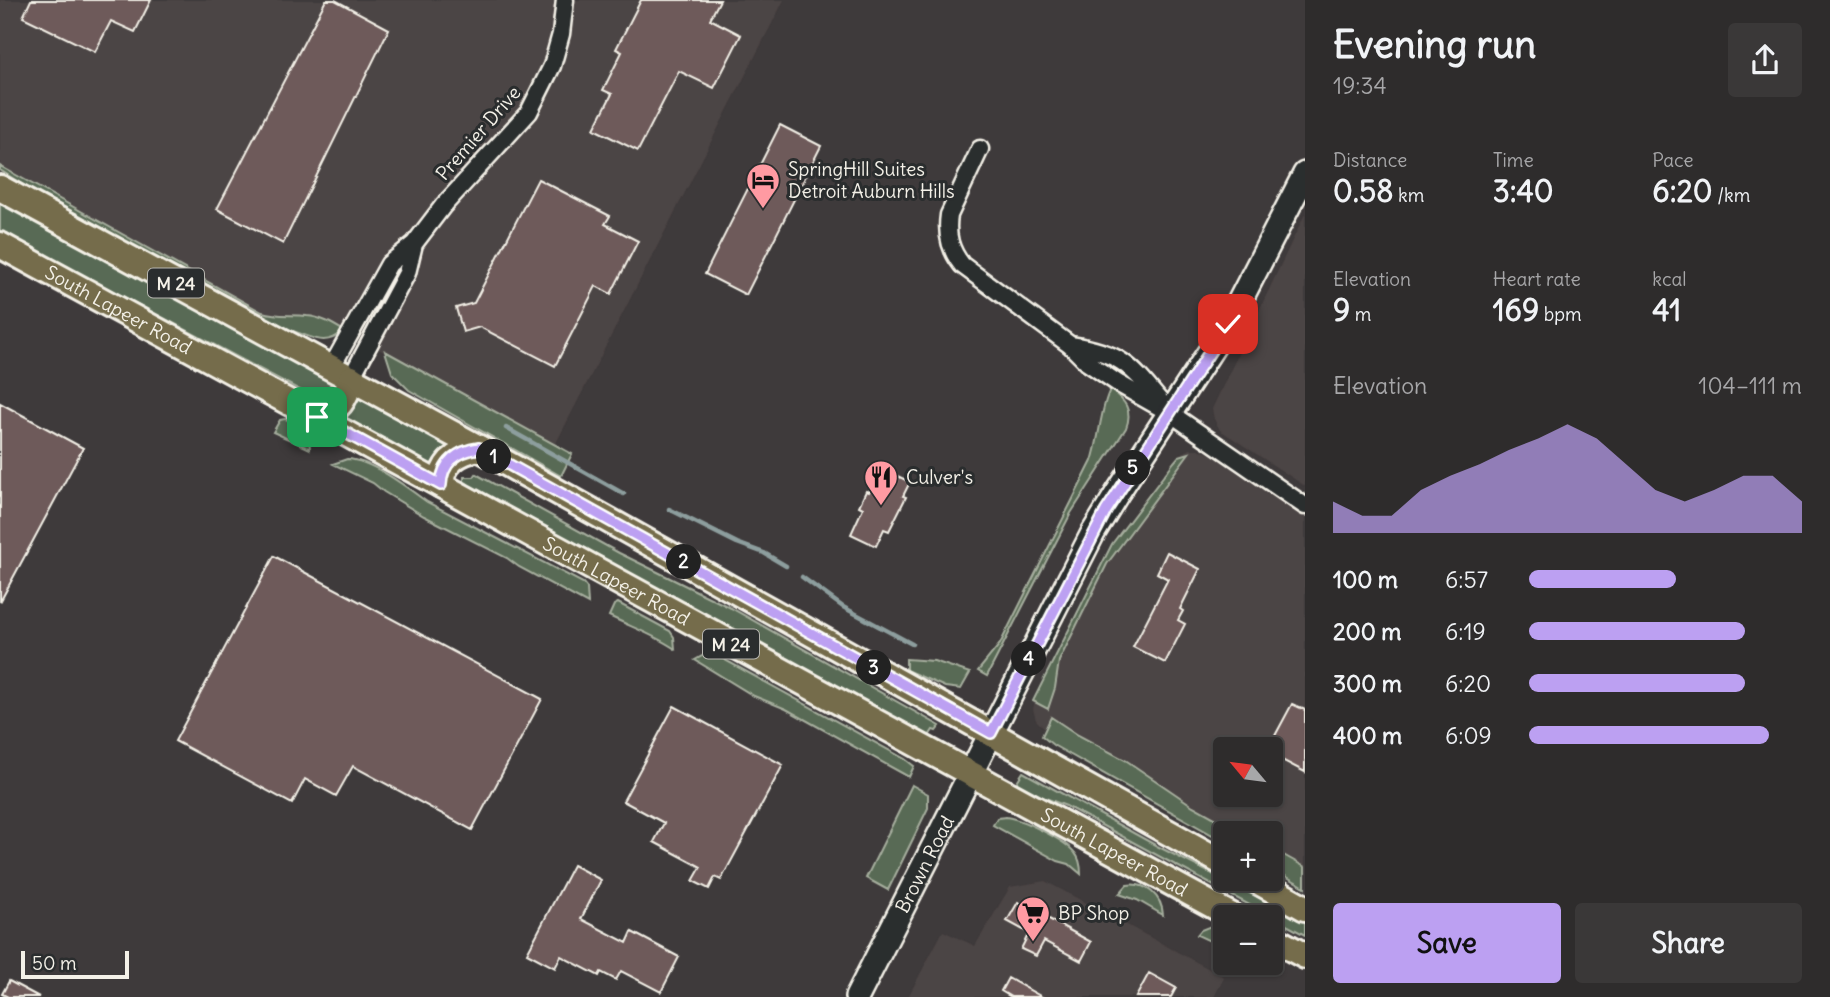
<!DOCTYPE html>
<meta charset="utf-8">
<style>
:root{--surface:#2e2c2c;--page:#3a3838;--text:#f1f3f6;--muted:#a7a7a9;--line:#494848;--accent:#bca0f2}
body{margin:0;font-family:Delius,sans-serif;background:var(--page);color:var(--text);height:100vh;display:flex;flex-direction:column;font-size:26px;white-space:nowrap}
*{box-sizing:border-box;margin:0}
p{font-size:23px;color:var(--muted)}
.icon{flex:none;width:38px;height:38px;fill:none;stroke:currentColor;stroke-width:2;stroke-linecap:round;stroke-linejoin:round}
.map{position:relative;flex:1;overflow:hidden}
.panel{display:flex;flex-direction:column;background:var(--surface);width:525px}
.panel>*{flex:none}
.needle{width:46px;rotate:299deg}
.tools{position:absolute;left:1213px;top:737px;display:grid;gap:14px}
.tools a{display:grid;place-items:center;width:70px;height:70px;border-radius:7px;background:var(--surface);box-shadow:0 2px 5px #0004,0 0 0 2px var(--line);font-size:35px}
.scale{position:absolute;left:21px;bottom:18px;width:108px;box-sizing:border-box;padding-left:7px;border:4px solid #f4f1e8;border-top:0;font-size:19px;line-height:24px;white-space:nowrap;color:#f4f1e8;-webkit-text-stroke:5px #2a2d2e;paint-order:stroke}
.pin{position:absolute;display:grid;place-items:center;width:60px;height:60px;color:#fff;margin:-30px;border-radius:14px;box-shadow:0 4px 10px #0006}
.km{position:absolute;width:35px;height:35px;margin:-18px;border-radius:50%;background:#222;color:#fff;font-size:19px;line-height:35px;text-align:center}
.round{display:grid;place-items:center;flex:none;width:74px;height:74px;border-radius:7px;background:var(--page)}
.head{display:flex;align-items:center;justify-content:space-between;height:119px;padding:0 28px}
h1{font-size:38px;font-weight:700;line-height:52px}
.metrics{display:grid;grid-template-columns:repeat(3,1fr);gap:10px;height:119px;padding:7px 28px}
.metrics div{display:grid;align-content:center}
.metrics b{font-size:30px;font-weight:700}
.metrics small{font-size:19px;font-weight:400}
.metrics p{font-size:19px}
.chart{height:196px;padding:14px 28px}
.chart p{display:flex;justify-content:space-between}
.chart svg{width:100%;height:126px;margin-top:7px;fill:var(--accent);opacity:.7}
.primary-button{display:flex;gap:14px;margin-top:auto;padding:14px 28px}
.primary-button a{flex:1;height:80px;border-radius:7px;background:var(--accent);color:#111;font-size:28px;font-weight:700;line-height:80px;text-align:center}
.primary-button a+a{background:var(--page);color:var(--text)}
ul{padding:0 28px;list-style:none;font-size:23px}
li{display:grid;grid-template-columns:112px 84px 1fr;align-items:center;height:52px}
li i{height:18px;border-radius:9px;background:var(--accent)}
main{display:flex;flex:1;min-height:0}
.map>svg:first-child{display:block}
</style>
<main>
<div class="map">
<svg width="1305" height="997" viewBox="0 0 1305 997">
<rect width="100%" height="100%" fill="#3e3a3b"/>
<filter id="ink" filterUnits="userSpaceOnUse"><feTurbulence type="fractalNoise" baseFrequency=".0143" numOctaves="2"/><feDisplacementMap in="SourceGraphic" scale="14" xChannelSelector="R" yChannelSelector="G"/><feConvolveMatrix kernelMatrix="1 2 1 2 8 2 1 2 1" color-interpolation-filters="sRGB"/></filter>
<g filter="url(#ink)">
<path fill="#4c4444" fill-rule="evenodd" d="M0,0H784L555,445L332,324L308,316L283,317L262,312L0,166Z
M1305,214V486L1220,430L1214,419L1212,409Z
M1190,449H1199L1212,455L1305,518V882L1271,862L1270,833H1225L1055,740L1036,720L1033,709L1039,687L1114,539L1177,456ZM1225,749H1270V794H1225Z
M1045,881L1224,977L1214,997H908L943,931L975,946L1010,887Z"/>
<path fill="#596b54" stroke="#a6ae9e" stroke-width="2" d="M0,166L262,312C278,317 291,314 307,316C321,317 333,324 344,331C323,349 311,335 289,330L33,191L0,170Z
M0,201L334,382L330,385V392L323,396L313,392L311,396L0,231Z
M385,351L572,454L561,476L409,390L392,373Z
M1110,390C1125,400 1133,410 1126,428L1071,513L987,676L978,671L1000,644L1092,461C1099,441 1101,405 1110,390Z
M360,396L449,446L448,448L429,467L345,420Z
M285,419C301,423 310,433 310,449L273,432L280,420Z
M1189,453L1107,564L1059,661L1055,688L1048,709L1033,701L1112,544L1174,462L1179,456Z
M347,459C372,460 408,488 427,502L583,583L587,588L588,604L519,567L507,558L424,516L384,492L373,483L333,464Z
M476,474L619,553L731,608L940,726L936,731L933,730L927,739L467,488L468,484L464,481V477H474Z
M618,603L670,631L674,637L675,649C655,635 631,627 609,616L614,605Z
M704,655L718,656L905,759L914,766L909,777L786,709L754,696L695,660Z
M906,659L934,661L970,673L961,689L945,687L906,670Z
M1051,717L1078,735L1127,761L1193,806L1242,833H1225V842L1053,745L1042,736Z
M1023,772L1157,846L1305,921V935L1066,806L1014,786Z
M912,785L928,794V808L888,890L866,878Z
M1006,817C1022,819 1065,840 1075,853C1080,859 1081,865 1081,874L1069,864L1058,861L993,825L997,818Z
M1271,848L1305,867V887L1271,868Z
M1127,885C1146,882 1162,896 1163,915L1137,900L1119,894Z
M1211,926L1225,932V948L1197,935L1201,930Z"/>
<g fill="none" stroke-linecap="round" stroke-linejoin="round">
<path stroke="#8d9e9e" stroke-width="4.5" d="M506,428L624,494
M669,509L737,543L764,553L786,566
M802,577L843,607L912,644"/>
</g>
<path fill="#6e5a5a" stroke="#f4f1e8" stroke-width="2" d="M31,0H151L135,32L111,21L95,52L23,17Z
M326,0H335L389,29L283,244L217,209Z
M641,0H720L710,19L741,35L714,88L679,71L638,151L594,129L612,94L603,90L622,52L616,49Z
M780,125L821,146L746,295L705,274Z
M538,179L610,216L605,224L638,241L611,294L596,286L555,366L480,327L463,332L456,308L474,303Z
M0,403L83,448L0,602Z
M883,469L910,482L903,496L906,497L889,531L884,529L876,546L851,534L863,508L859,506L866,491L869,492L874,482L876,483Z
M1167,552L1200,569L1180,609L1183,611L1178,620L1185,624L1165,663L1133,647L1168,579L1157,573Z
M274,556L542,699L472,830L353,766L336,796L305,779L292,804L175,741Z
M1292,704L1305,710V772L1270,754V745Z
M674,706L783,765L721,880L715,877L709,889L693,881L701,867L654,842L664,823L623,801Z
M573,865L601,880L581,919L627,943L632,932L679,957L661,992L621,971L616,980L601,972L599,976L561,956L555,968L527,953Z
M1018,902L1091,942L1081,961L1044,941L1036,956L1021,949L1029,933L1007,921Z
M1149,973L1176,988L1171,997H1136Z
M1008,978L1042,997H1011L1001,991Z
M9,981L39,997H8L2,994Z"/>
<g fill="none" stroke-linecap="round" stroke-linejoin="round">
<g stroke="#f4f1e8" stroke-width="21">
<path id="street" d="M980,149L949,215C946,235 950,250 962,265L1070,345L1088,363L1119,384L1170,413L1305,506
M1070,345C1123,353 1131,366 1164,406
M331,368L389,264L414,244L443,206L529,112L552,66L561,34L565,0
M351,378L407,273L414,244"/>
</g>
<g stroke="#f4f1e8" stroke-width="28">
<g id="secondary">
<path id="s1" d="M857,997L1093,533L1118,492L1228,324L1305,174"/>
</g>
</g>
<g stroke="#f4f1e8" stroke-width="30">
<g id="primary">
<path d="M0,188L479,448L1225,864"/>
<path id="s2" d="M0,245L1234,917"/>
<path d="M317,417C338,412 346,399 351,378"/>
<path d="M441,485C442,462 458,452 479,448"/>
<path d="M1252,878L1305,908"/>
<path d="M1270,937L1305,956"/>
</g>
</g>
<use href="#street" stroke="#2a2d2e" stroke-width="16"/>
<use href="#secondary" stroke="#2a2d2e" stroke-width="23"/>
<use href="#primary" stroke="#746c4b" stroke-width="24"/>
</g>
</g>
<g fill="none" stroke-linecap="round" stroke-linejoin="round" filter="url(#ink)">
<g stroke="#fff" stroke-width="14">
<path id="route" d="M317,417L441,485C442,462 458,451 479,448L991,733L1106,511L1228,324"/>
</g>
<use href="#route" stroke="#bca0f2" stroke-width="9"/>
</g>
<defs>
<g id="hotel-pin" transform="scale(1.75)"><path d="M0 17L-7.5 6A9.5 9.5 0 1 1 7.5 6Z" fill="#ff9aa2" stroke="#2a2d2e"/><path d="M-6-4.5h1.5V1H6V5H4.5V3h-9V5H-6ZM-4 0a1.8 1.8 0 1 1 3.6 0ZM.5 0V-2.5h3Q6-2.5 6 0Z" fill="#111"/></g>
<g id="restaurant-pin" transform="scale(1.75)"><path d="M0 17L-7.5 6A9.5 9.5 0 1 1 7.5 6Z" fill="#ff9aa2" stroke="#2a2d2e"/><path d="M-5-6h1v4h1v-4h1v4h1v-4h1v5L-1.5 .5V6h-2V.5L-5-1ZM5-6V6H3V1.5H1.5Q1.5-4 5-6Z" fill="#111"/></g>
<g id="supermarket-pin" transform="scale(1.75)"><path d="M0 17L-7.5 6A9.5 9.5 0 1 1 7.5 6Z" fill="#ff9aa2" stroke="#2a2d2e"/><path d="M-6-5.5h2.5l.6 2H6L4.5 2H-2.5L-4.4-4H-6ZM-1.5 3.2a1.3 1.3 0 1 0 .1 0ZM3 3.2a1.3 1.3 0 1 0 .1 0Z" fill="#111"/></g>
</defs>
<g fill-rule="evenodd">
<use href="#hotel-pin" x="763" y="180"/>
<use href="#restaurant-pin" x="881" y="477"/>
<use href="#supermarket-pin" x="1033" y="913"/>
</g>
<g text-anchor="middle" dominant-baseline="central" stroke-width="6" stroke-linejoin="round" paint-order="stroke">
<g fill="#2a2d2e" stroke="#b7b6b0" stroke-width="2">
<rect x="148" y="268.5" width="56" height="29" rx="5"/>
<rect x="703" y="629.5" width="56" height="29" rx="5"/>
</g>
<g font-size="18" font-weight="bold" fill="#f4f1e8">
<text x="176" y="283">M 24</text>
<text x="731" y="644">M 24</text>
</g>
<g font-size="19" fill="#f4f1e8" stroke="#2a2d2e">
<text transform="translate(478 133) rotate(-49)">Premier Drive</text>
<text stroke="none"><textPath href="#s2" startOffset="135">South Lapeer Road</textPath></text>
<text stroke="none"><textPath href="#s2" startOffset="702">South Lapeer Road</textPath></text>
<text stroke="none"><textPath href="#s2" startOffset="1269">South Lapeer Road</textPath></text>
<text stroke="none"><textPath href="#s1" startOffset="149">Brown Road</textPath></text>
</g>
<g font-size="19" fill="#f4f1e8" stroke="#2a2d2e" text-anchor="start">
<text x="788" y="169">SpringHill Suites<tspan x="788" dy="22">Detroit Auburn Hills</tspan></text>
<text x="906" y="477">Culver's</text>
<text x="1058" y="913">BP Shop</text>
</g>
</g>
</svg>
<div class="tools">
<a><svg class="needle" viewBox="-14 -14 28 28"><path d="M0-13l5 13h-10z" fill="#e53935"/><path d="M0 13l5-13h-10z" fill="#a7a7a9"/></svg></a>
<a>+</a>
<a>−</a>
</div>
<div class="scale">50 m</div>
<div class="pin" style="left:317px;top:417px;background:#1e9e55"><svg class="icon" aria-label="arrive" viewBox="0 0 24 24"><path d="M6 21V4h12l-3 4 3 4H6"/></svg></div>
<div class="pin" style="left:1228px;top:324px;background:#d93025"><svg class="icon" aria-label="check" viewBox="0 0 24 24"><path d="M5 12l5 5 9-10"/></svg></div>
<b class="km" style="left:494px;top:457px">1</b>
<b class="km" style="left:684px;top:562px">2</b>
<b class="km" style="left:874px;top:668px">3</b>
<b class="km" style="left:1029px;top:659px">4</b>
<b class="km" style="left:1133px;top:468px">5</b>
</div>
<section class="panel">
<div class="head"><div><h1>Evening run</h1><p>19:34</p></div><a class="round"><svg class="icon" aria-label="share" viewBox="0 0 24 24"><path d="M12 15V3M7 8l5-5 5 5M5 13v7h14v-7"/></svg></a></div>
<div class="metrics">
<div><p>Distance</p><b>0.58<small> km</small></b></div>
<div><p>Time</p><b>3:40</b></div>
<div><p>Pace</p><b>6:20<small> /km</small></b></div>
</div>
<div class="metrics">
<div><p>Elevation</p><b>9<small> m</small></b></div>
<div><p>Heart rate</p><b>169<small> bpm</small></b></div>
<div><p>kcal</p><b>41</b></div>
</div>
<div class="chart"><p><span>Elevation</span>104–111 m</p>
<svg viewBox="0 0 160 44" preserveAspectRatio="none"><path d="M0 44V33L10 38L20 38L30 29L40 24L50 20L60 15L70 11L80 6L90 11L100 20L110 29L120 33L130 29L140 24L150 24L160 33V44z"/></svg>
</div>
<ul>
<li><b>100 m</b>6:57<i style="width:54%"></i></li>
<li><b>200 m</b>6:19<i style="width:79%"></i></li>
<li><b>300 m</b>6:20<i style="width:79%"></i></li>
<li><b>400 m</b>6:09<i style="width:88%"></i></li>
</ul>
<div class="primary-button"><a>Save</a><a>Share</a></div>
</section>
</main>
